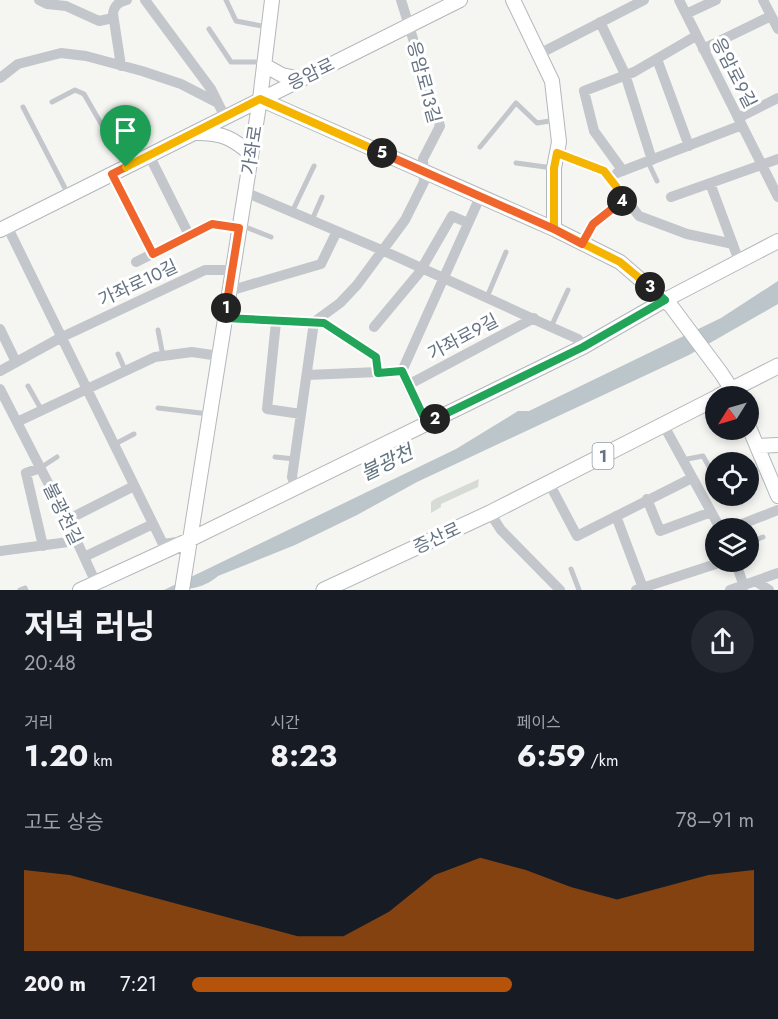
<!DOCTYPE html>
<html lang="ko">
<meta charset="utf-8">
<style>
:root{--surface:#171b24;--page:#242831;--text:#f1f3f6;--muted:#9ea1a6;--accent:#b45309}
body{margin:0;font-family:Jost,"Noto Sans KR",sans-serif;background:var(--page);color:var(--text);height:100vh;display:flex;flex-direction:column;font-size:22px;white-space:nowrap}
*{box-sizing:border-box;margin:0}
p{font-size:20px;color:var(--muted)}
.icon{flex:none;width:33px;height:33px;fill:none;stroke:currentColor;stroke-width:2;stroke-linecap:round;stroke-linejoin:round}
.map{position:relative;height:590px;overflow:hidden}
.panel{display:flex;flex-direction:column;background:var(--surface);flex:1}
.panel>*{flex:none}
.needle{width:39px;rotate:233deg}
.tools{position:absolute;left:705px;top:386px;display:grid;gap:12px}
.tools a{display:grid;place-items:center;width:54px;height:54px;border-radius:50%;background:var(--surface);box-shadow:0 3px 9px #0003;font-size:30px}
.pin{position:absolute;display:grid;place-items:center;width:51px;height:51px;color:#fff;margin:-62px -26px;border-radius:50% 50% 50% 0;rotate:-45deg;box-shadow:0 0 6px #0007}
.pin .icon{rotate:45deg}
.km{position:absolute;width:30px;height:30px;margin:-15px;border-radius:50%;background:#222;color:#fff;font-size:16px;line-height:30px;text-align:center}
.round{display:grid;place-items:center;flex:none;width:63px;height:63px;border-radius:32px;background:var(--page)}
.head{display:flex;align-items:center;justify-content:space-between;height:102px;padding:0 24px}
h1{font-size:33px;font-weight:700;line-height:45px}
.figures{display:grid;grid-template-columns:repeat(3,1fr);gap:9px;height:102px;padding:6px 24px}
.figures div{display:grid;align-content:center}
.figures b{font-size:30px;font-weight:700}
.figures small{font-size:16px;font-weight:400}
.figures p{font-size:16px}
.chart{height:168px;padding:12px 24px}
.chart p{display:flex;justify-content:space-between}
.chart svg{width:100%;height:108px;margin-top:6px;fill:var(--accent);opacity:.7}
ul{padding:0 24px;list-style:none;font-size:20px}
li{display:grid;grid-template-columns:96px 72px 1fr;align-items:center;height:45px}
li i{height:15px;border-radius:8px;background:var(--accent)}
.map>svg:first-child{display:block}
</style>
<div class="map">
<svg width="778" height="590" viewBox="0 0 778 590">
<rect width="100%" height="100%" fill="#f5f5f2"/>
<path fill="#d6dcd3" d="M479,479L478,487L441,504V507L431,513V502L435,499Z"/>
<path fill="#bcc5ca" d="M778,281V304L689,355L417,482L357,515L295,545L218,576C202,590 184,590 164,590L456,449L518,411H529L721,318Z"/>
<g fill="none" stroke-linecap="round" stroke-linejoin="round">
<g stroke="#b3b8bc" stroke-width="16">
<path id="secondary" d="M513,0L552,81L559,142L554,168V229
M264,65L282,75L300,79
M260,99L554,229L620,262L671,306L721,373L736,396
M197,133C223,133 232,138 251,154
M0,230L460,0
M748,425L778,496
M757,446L778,445
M80,590L189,540L583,347L665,300L778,241
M182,590L260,99L272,0"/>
</g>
<g stroke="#b4b8bc" stroke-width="17">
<path id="primary" d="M719,396L778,366
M324,590L490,513L716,398"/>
</g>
<path stroke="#c3c6ca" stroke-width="5" d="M226,0L236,21L267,27
M209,29L231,62H264
M52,102L75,90L84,94L125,165
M23,107L68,194
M480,147L516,103L537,123L556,120
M648,162L657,181
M516,163L553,168
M292,212L314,166
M312,220L322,197
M241,228H248L271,237
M487,297L506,252
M551,327L568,290
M158,330L163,356
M118,354L125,370
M28,386L41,409
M158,408L209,414
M115,444L134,434
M275,457L295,459
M682,460L703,456L716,479
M40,468L57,457
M748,470L765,469
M748,543L763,537
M571,569L579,590
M20,590L25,588L26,590"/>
<path stroke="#c3c6ca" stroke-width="10" d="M39,0L47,4L66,6L99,21L113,18
M145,0L211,89L225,117
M679,0L778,197
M763,0L778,29
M686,14L716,0
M600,22L625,74L652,160
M703,49L771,16
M539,54L644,0
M657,59L689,146
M121,66L113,14C114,5 119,2 127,0
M0,78L18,64L61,53L86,56L142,71L181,84L218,103
M738,118L778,98
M557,153L604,171L639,216L687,234L733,244
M149,155L189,235
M623,171L594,131L584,91L634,72L696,36
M617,173L742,125
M112,174L153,254
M710,183L739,261
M245,192L384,251L551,327L578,339L583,347
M671,197L778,159
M7,226L163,544L177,542
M582,244L593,224L625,199
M136,262L212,224L239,227
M229,291L321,264L337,231
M225,318L324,323L376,357L378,373
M276,322L267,409L301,414
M314,322L340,303L357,285L405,220L424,182L423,159L440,126L401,0
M374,327L419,273L452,216L468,223
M0,329L16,362
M0,371L60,338L205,270H232
M402,371L480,197
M307,375L402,371
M405,380L427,424
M408,385L534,318
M0,389L67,520L96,583
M17,422L155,357L192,352L219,356
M663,424L720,528
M40,468L26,473L43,546
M549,483L577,536L692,478
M296,488L292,477L314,322
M647,499L660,531L711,512
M490,513L501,530L560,590
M616,516L643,588
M67,520L134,486
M732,528L778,510
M0,551L76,541
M84,557L153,524
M735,561L744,586
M757,582L769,590
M636,590L725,561
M730,590L778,573"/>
<use href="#secondary" stroke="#fff" stroke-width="14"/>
<use href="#primary" stroke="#fff" stroke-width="15"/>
</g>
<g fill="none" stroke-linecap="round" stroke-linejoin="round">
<g stroke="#fff" stroke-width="12">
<path id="split-1" d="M126,167L112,174L153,254L212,224L239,228L226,308"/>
</g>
<g stroke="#fff" stroke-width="12">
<path id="split-2" d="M226,308L225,318L324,323L376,357L378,373L402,371L427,424L435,419"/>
</g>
<g stroke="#fff" stroke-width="12">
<path id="split-3" d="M435,419L583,347L665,300L650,287"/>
</g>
<g stroke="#fff" stroke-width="12">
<path id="split-4" d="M622,201L625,198L604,171L557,153L554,168V229L620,262L650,287"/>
</g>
<g stroke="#fff" stroke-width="12">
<path id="split-5" d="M382,153L554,229L582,244L593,224L622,201"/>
</g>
<g stroke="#fff" stroke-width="12">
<path id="split-6" d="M126,167L260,99L382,153"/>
</g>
<use href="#split-1" stroke="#f0652b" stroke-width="8"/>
<use href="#split-2" stroke="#22a559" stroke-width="8"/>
<use href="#split-3" stroke="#22a559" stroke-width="8"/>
<use href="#split-4" stroke="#f5b400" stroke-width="8"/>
<use href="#split-5" stroke="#f0652b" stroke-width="8"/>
<use href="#split-6" stroke="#f5b400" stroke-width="8"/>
</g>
<g text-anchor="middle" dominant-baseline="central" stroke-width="6" stroke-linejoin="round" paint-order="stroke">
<rect fill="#fff" stroke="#939da8" stroke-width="1.5" x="592.5" y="443" width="21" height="26" rx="4.5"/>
<g font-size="16" font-weight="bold" fill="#657382">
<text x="603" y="456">1</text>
</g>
<g font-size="18" fill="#657382" stroke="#fff">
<text transform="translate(734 73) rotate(63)">응암로9길</text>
<text transform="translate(311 74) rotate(-26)">응암로</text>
<text transform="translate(424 82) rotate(75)">응암로13길</text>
<text transform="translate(252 150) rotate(-81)">가좌로</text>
<text transform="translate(138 283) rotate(-25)">가좌로10길</text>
<text transform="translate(463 337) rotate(-28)">가좌로9길</text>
<text transform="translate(63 514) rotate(64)">불광천길</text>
<text transform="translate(437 538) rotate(-25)">증산로</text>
</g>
<g font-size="20" font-style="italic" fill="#61747f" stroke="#fff">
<text transform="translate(387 463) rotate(-26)">불광천</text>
</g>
</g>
</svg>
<div class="tools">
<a><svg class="needle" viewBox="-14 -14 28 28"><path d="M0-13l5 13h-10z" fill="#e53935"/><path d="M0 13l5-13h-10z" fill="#9ea1a6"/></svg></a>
<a><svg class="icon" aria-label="locate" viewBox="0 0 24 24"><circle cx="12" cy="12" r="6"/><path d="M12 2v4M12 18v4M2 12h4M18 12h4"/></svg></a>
<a><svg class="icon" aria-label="layers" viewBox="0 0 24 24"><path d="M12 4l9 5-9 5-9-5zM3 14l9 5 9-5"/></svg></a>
</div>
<div class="pin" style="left:126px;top:167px;background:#1e9e55"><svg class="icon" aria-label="arrive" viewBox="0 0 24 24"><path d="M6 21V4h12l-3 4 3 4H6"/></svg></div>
<b class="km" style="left:226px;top:308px">1</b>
<b class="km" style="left:435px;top:419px">2</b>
<b class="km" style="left:650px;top:287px">3</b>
<b class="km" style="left:622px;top:201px">4</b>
<b class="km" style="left:382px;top:153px">5</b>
</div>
<section class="panel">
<div class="head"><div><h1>저녁 러닝</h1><p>20:48</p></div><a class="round"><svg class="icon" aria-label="share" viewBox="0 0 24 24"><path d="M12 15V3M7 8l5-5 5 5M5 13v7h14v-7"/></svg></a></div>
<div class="figures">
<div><p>거리</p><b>1.20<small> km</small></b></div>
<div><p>시간</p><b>8:23</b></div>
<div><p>페이스</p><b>6:59<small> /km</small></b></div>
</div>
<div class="chart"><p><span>고도 상승</span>78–91 m</p>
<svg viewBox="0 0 160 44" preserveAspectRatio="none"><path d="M0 44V11L10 13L20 18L30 23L40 28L50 33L60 38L70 38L80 28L90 13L100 6L110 11L120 18L130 23L140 18L150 13L160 11V44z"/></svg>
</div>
<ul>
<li><b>200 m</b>7:21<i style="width:57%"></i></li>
</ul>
</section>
